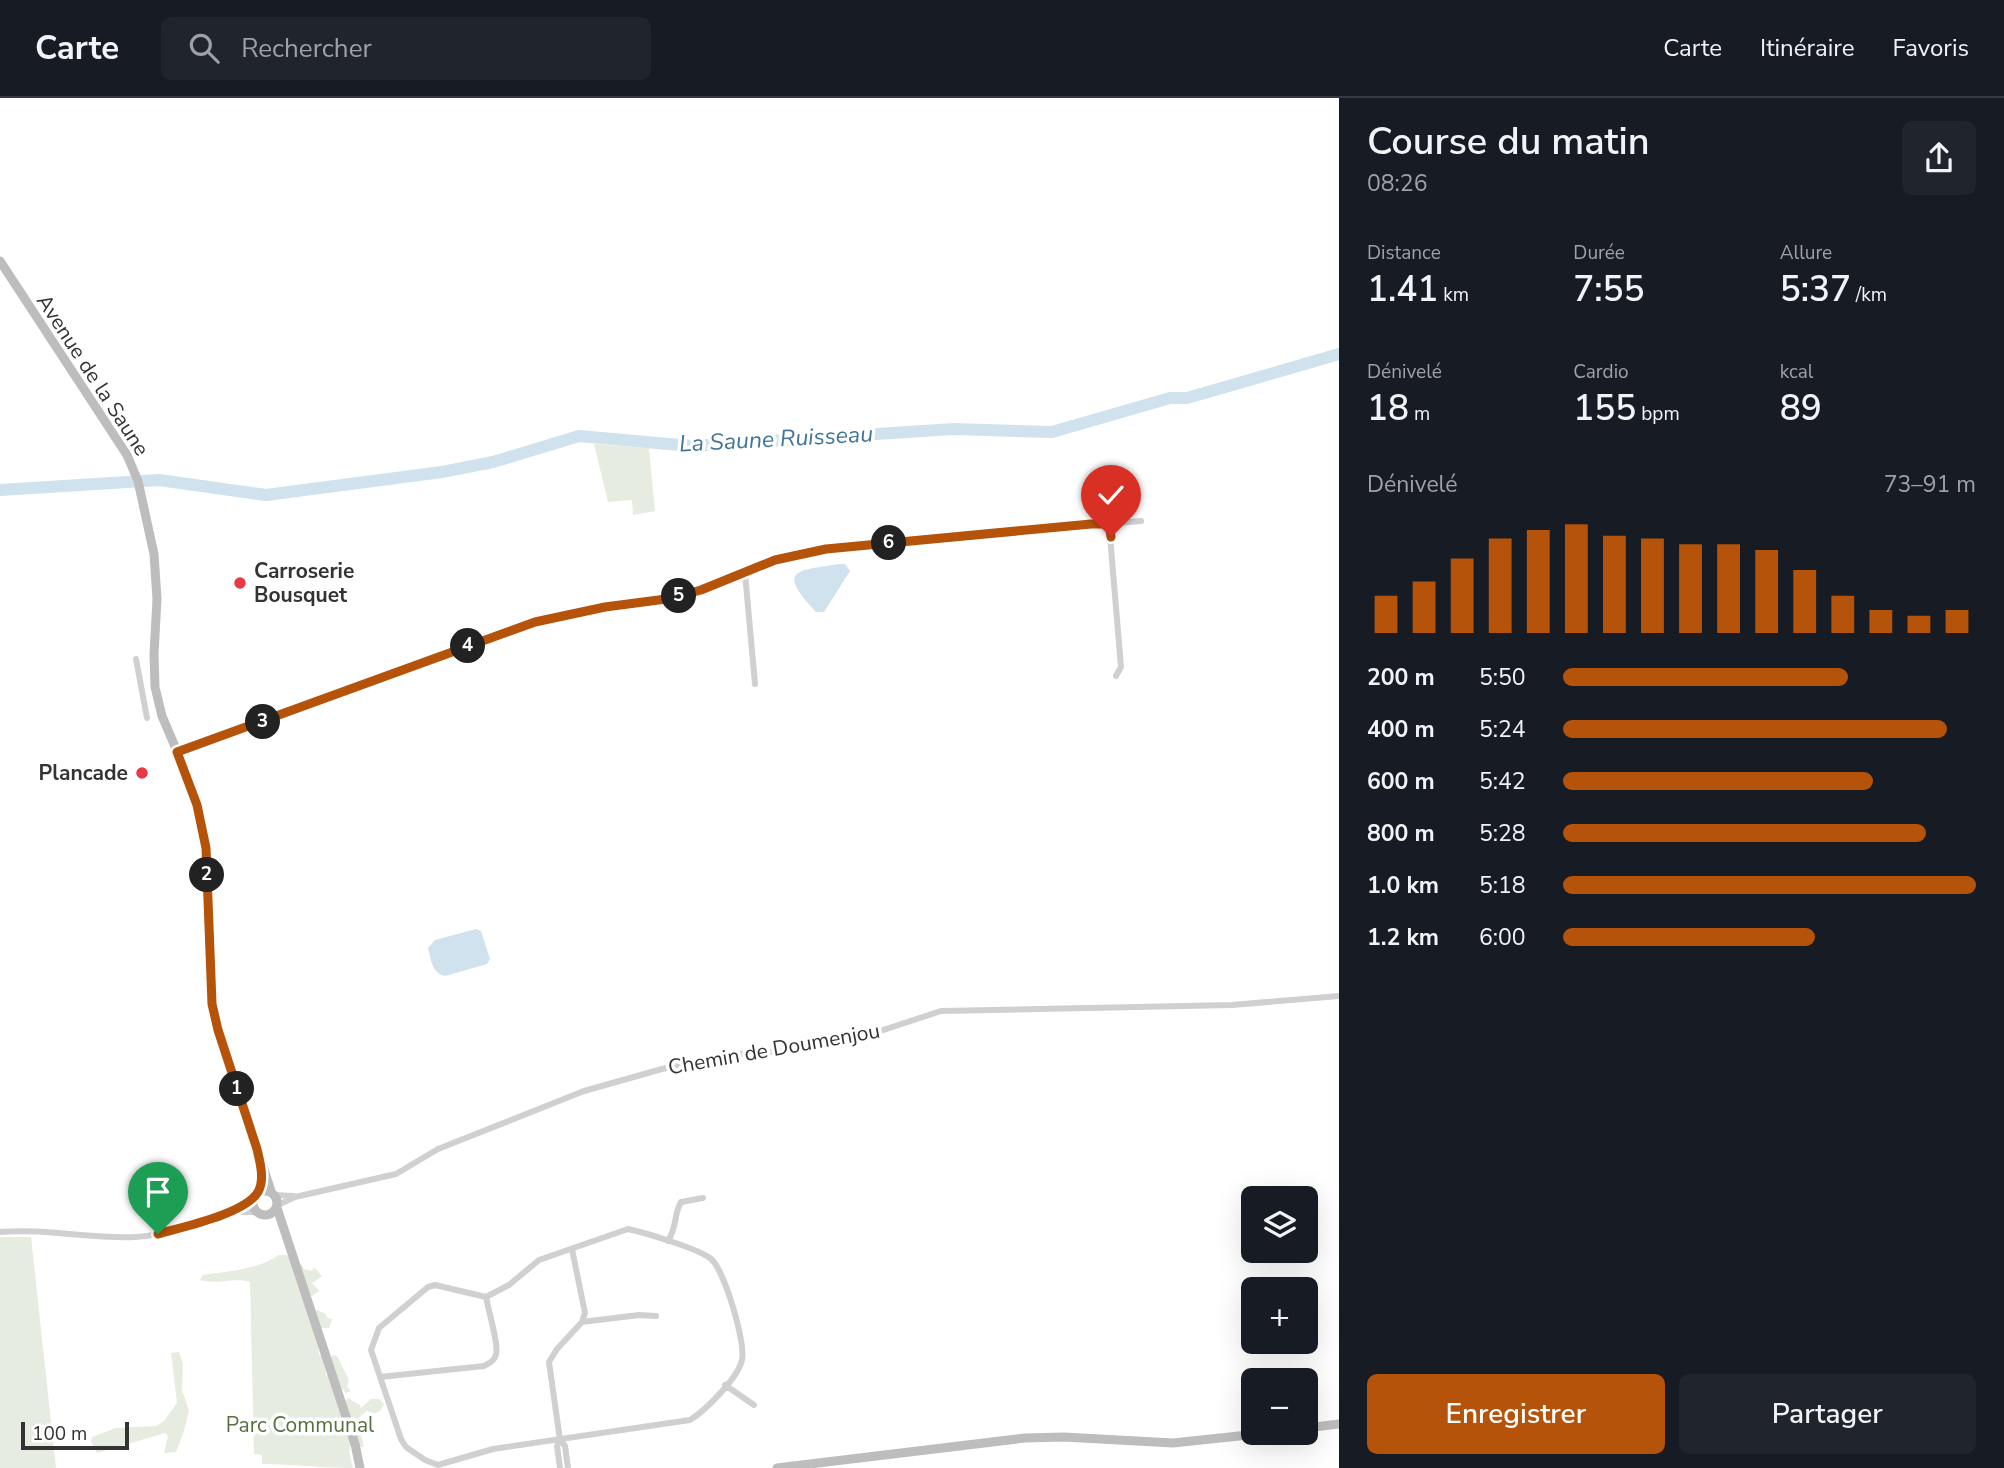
<!DOCTYPE html>
<html lang="fr">
<meta charset="utf-8">
<style>
:root{--surface:#171b24;--page:#20242c;--text:#f1f3f6;--muted:#9ea1a6;--line:#363941;--accent:#b45309}
body{margin:0;font-family:"Nunito Sans",sans-serif;background:var(--page);color:var(--text);height:100vh;display:flex;flex-direction:column;font-size:26px;white-space:nowrap}
*{box-sizing:border-box;margin:0}
p{font-size:23px;color:var(--muted)}
.icon{flex:none;width:38px;height:38px;fill:none;stroke:currentColor;stroke-width:2;stroke-linecap:round;stroke-linejoin:round}
.map{position:relative;flex:1;overflow:hidden}
.drawer{display:flex;flex-direction:column;background:var(--surface);width:665px}
.drawer>*{flex:none}
.tools{position:absolute;left:1241px;top:1088px;display:grid;gap:14px}
.tools a{display:grid;place-items:center;width:77px;height:77px;border-radius:10px;background:var(--surface);box-shadow:0 7px 28px #0002;font-size:35px}
.scale{position:absolute;left:21px;bottom:18px;width:108px;box-sizing:border-box;padding-left:7px;border:4px solid #333;border-top:0;font-size:19px;line-height:24px;white-space:nowrap;color:#333;-webkit-text-stroke:5px #fff;paint-order:stroke}
.pin{position:absolute;display:grid;place-items:center;width:60px;height:60px;color:#fff;margin:-72px -30px;border-radius:50% 50% 50% 0;rotate:-45deg;box-shadow:0 0 7px #0007}
.pin .icon{rotate:45deg}
.km{position:absolute;width:35px;height:35px;margin:-18px;border-radius:50%;background:#222;color:#fff;font-size:19px;line-height:35px;text-align:center}
.round{display:grid;place-items:center;flex:none;width:74px;height:74px;border-radius:10px;background:var(--page)}
.overview{display:flex;align-items:center;justify-content:space-between;height:119px;padding:0 28px}
h1{font-size:38px;font-weight:600;line-height:52px}
.stats{display:grid;grid-template-columns:repeat(3,1fr);gap:10px;height:119px;padding:7px 28px}
.stats div{display:grid;align-content:center}
.stats b{font-size:35px;font-weight:600}
.stats small{font-size:19px;font-weight:400}
.stats p{font-size:19px}
.chart{height:196px;padding:14px 28px}
.chart p{display:flex;justify-content:space-between}
.chart svg{width:100%;height:126px;margin-top:7px;stroke:var(--accent);stroke-width:6}
.primary-button{display:flex;gap:14px;margin-top:auto;padding:14px 28px}
.primary-button a{flex:1;height:80px;border-radius:10px;background:var(--accent);color:#fff;font-size:28px;font-weight:600;line-height:80px;text-align:center}
.primary-button a+a{background:var(--page);color:var(--text)}
ul{padding:0 28px;list-style:none;font-size:23px}
li{display:grid;grid-template-columns:112px 84px 1fr;align-items:center;height:52px}
li i{height:18px;border-radius:9px;background:var(--accent)}
header{display:flex;align-items:center;gap:42px;box-sizing:border-box;height:98px;padding:0 35px;background:var(--surface);border-bottom:2px solid var(--line)}
header strong{font-size:33px}
nav{display:flex;gap:38px;margin-inline-start:auto;font-size:24px}
.search{width:490px;height:63px;background:var(--page);display:flex;align-items:center;gap:18px;box-sizing:border-box;padding:0 24px;border-radius:10px;color:var(--muted);font-size:26px}
main{display:flex;flex:1;min-height:0}
.map>svg:first-child{display:block}
</style>
<header>
<strong>Carte</strong>
<div class="search"><svg class="icon" aria-label="search" viewBox="0 0 24 24"><circle cx="10" cy="10" r="6"/><path d="M15 15l6 6"/></svg>Rechercher</div>
<nav><a>Carte</a><a>Itinéraire</a><a>Favoris</a></nav>
</header>
<main>
<div class="map">
<svg width="1339" height="1370" viewBox="0 0 1339 1370">
<rect width="100%" height="100%" fill="#fff"/>
<path fill="#e6ecdf" d="M594,346L649,350L655,413L633,417L632,402L608,404Z
M0,1139H31L56,1370H0Z
M279,1157H287L292,1161L293,1168L302,1167L304,1171L312,1173L314,1169L322,1178L312,1185L319,1193L312,1198L307,1197L314,1215L317,1212L326,1216L327,1220L332,1221L329,1230H320L317,1242L319,1257L325,1260L326,1278L333,1274V1266L329,1261L333,1257L337,1258L349,1282L347,1289L351,1293L346,1295L335,1283L345,1334L351,1337L345,1304L348,1300L360,1307L361,1310L371,1301H379L384,1306L380,1313L373,1316L367,1313L357,1321L364,1349L350,1348L349,1354L353,1370C322,1370 293,1366 262,1366V1357L254,1356L250,1184C234,1179 217,1187 200,1182L203,1177C228,1173 257,1172 279,1157Z
M179,1254L183,1266L182,1292L189,1313L183,1336L176,1354L164,1355L168,1338L165,1335L97,1355L91,1344L92,1339L116,1330L156,1328L164,1323L177,1305L171,1255Z"/>
<path fill="#cfe2ee" d="M839,466H845L850,473L824,514H816C776,471 796,473 839,466Z
M476,831L481,833L490,861L487,866L445,878C432,875 431,862 428,850L435,842Z"/>
<g fill="none" stroke-linecap="round" stroke-linejoin="round">
<path stroke="#cfe2ee" stroke-width="12" d="M0,392L159,382L266,397L442,374L493,364L579,338L691,348L953,331L1052,334L1170,300H1187L1339,256"/>
<path stroke="#d0d0d0" stroke-width="6" d="M1109,426L1121,569L1116,578
M745,475L755,586
M136,561L147,620
M177,654L535,524L605,509L665,501L701,492L791,457L826,451L949,439L1141,423
M275,1097L293,1098
M278,1107L295,1099L396,1076L438,1051L584,993L662,971L722,957L789,953L868,937L941,913L1232,907L1339,898
M235,1114H257
M628,1131C646,1135 696,1150 710,1160C724,1170 746,1245 742,1262C738,1280 705,1313 690,1322L493,1351L438,1367L425,1362L406,1349L401,1341L371,1252L379,1230L428,1189L435,1187L486,1199L509,1187L539,1162Z
M0,1134C45,1130 90,1141 135,1139C172,1137 222,1119 253,1101
M668,1143C678,1127 673,1118 681,1104L703,1100
M582,1224L639,1217L656,1218
M380,1279L484,1268C489,1265 495,1263 496,1256C499,1247 488,1211 486,1199
M725,1287L754,1307
M560,1370L557,1348L560,1342
M568,1370L565,1348L560,1342L549,1264L557,1251L582,1224L585,1215L572,1151"/>
<path stroke="#bdbdbd" stroke-width="9" d="M0,163L127,357L138,383L154,456L157,501L154,556L155,589L162,618L188,679L206,750L209,863L212,907L218,932L271,1093
M253 1105a12 12 0 1 1 24 0a12 12 0 1 1-24 0Z
M277,1110L355,1346L360,1370
M1306,1330L1339,1326
M777,1370L1025,1340L1064,1339L1173,1345L1267,1335"/>
</g>
<g fill="none" stroke-linecap="round" stroke-linejoin="round">
<g stroke="#fff" stroke-width="14">
<path id="route" d="M158,1136C182,1129 245,1116 258,1094C265,1082 260,1064 257,1051L218,932L212,906L206,750L197,707L177,654L535,524L605,509L666,501L701,492L775,462L826,451L1091,426H1109L1111,439"/>
</g>
<use href="#route" stroke="#b45309" stroke-width="9"/>
</g>
<g fill="#e63946" stroke="#fff" stroke-width="2.5">
<circle cx="240" cy="485" r="7"/>
<circle cx="142" cy="675" r="7"/>
</g>
<g text-anchor="middle" dominant-baseline="central" stroke-width="7" stroke-linejoin="round" paint-order="stroke">
<g font-size="21" fill="#333" stroke="#fff">
<text transform="translate(93 277) rotate(57)">Avenue de la Saune</text>
<text transform="translate(774 951) rotate(-10)">Chemin de Doumenjou</text>
</g>
<g font-size="21" font-weight="bold" fill="#333" stroke="#fff" text-anchor="start">
<text x="254" y="473">Carroserie<tspan x="254" dy="24">Bousquet</tspan></text>
<text x="128" y="675" text-anchor="end">Plancade</text>
</g>
<g font-size="21" fill="#56703f" stroke="#fff">
<text x="300" y="1327">Parc Communal</text>
</g>
<g font-size="23" font-style="italic" fill="#3f7597" stroke="#fff">
<text transform="translate(776 341) rotate(-3)">La Saune Ruisseau</text>
</g>
</g>
</svg>
<div class="tools">
<a><svg class="icon" aria-label="layers" viewBox="0 0 24 24"><path d="M12 4l9 5-9 5-9-5zM3 14l9 5 9-5"/></svg></a>
<a>+</a>
<a>−</a>
</div>
<div class="scale">100 m</div>
<div class="pin" style="left:158px;top:1136px;background:#1e9e55"><svg class="icon" aria-label="arrive" viewBox="0 0 24 24"><path d="M6 21V4h12l-3 4 3 4H6"/></svg></div>
<div class="pin" style="left:1111px;top:439px;background:#d93025"><svg class="icon" aria-label="check" viewBox="0 0 24 24"><path d="M5 12l5 5 9-10"/></svg></div>
<b class="km" style="left:237px;top:991px">1</b>
<b class="km" style="left:207px;top:777px">2</b>
<b class="km" style="left:263px;top:624px">3</b>
<b class="km" style="left:468px;top:548px">4</b>
<b class="km" style="left:679px;top:498px">5</b>
<b class="km" style="left:889px;top:445px">6</b>
</div>
<section class="drawer">
<div class="overview"><div><h1>Course du matin</h1><p>08:26</p></div><a class="round"><svg class="icon" aria-label="share" viewBox="0 0 24 24"><path d="M12 15V3M7 8l5-5 5 5M5 13v7h14v-7"/></svg></a></div>
<div class="stats">
<div><p>Distance</p><b>1.41<small> km</small></b></div>
<div><p>Durée</p><b>7:55</b></div>
<div><p>Allure</p><b>5:37<small> /km</small></b></div>
</div>
<div class="stats">
<div><p>Dénivelé</p><b>18<small> m</small></b></div>
<div><p>Cardio</p><b>155<small> bpm</small></b></div>
<div><p>kcal</p><b>89</b></div>
</div>
<div class="chart"><p><span>Dénivelé</span>73–91 m</p>
<svg viewBox="0 0 160 44" preserveAspectRatio="none"><path d="M5 44V31M15 44V26M25 44V18M35 44V11M45 44V8M55 44V6M65 44V10M75 44V11M85 44V13M95 44V13M105 44V15M115 44V22M125 44V31M135 44V36M145 44V38M155 44V36"/></svg>
</div>
<ul>
<li><b>200 m</b>5:50<i style="width:69%"></i></li>
<li><b>400 m</b>5:24<i style="width:93%"></i></li>
<li><b>600 m</b>5:42<i style="width:75%"></i></li>
<li><b>800 m</b>5:28<i style="width:88%"></i></li>
<li><b>1.0 km</b>5:18<i style="width:100%"></i></li>
<li><b>1.2 km</b>6:00<i style="width:61%"></i></li>
</ul>
<div class="primary-button"><a>Enregistrer</a><a>Partager</a></div>
</section>
</main>
